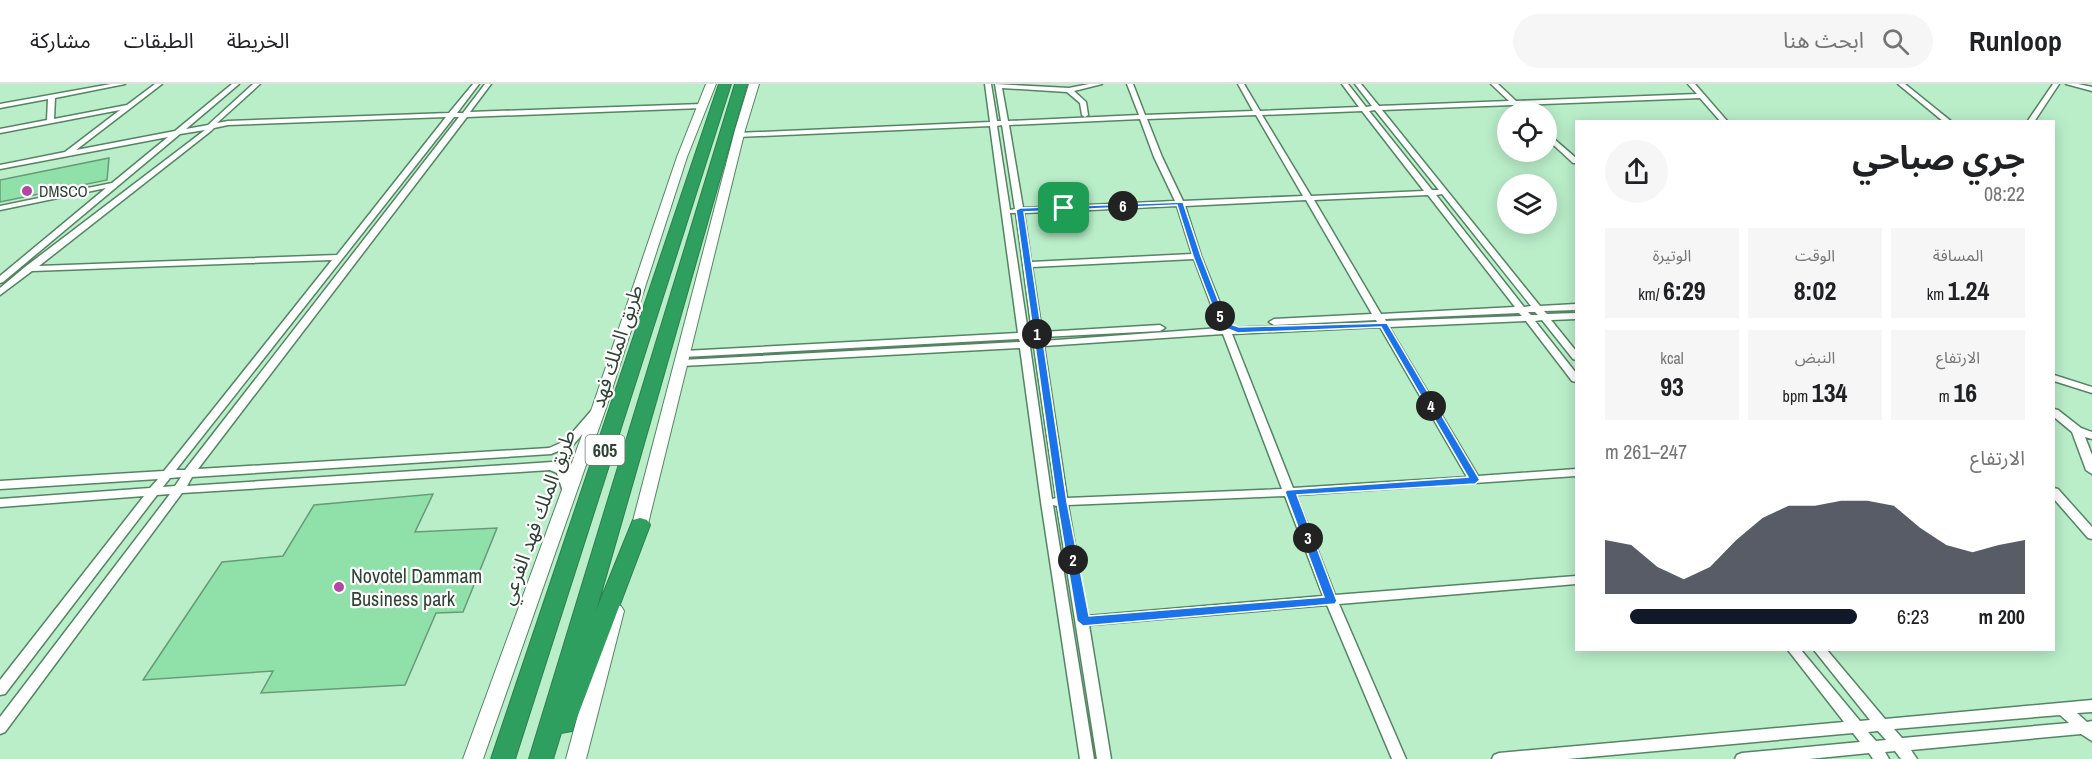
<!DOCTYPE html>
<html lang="ar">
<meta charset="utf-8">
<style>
:root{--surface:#fff;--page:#f6f6f6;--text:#202124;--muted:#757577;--line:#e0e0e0;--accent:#111827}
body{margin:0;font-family:"Archivo Narrow","Noto Sans Arabic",sans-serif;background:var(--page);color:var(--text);direction:rtl;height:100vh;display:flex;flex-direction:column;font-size:22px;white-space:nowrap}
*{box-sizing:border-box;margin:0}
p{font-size:20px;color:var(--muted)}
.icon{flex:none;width:33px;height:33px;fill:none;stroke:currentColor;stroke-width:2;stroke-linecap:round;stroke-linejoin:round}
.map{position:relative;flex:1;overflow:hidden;direction:ltr}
.sheet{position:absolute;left:1575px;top:36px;width:480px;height:531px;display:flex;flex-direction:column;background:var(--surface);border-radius:0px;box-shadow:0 3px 15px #0003;direction:rtl}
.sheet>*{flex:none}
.fabs{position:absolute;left:1497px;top:18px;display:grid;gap:12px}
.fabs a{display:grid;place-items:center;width:60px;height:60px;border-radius:50%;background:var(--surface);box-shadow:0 3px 15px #0003;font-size:30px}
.pin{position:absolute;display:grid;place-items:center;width:51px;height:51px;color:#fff;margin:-26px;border-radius:12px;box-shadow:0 3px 9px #0006}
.km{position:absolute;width:30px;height:30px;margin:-15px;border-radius:50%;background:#222;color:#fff;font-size:16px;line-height:30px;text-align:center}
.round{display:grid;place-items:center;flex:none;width:63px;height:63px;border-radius:32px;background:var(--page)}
.overview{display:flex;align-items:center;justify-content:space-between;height:102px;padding:0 30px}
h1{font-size:33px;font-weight:700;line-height:45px}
.stats{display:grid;grid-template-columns:repeat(3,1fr);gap:9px;height:102px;padding:6px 30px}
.stats div{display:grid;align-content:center;border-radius:0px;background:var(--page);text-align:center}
.stats b{font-size:26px;font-weight:700}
.stats small{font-size:16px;font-weight:400}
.stats p{font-size:16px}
.chart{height:168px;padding:12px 30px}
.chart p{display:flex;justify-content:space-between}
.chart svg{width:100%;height:108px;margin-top:6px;fill:var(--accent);opacity:.7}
ul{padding:0 30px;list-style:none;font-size:20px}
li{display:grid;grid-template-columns:96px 72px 1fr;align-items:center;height:45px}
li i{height:15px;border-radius:8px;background:var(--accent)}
header{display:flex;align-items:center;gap:36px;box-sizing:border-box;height:84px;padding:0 30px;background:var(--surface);border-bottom:2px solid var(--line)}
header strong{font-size:28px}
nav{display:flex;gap:33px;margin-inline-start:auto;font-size:21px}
.search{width:420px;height:54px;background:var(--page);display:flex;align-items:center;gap:15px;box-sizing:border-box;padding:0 21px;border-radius:33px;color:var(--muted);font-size:22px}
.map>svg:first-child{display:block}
</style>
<header>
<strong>Runloop</strong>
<div class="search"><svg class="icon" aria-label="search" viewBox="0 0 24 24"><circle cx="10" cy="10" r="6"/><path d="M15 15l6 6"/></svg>ابحث هنا</div>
<nav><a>الخريطة</a><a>الطبقات</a><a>مشاركة</a></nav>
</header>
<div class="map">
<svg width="2092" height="675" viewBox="0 0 2092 675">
<rect width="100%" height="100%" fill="#baeec9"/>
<path fill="#8fe1a9" stroke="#689a77" stroke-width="1.5" d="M109,74L107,96L0,118V96Z
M433,410L415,448L497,444L463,528L436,529L405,601L261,609L273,587L143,596L222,478L283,472L314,421Z"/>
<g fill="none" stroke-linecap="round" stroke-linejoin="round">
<g stroke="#548563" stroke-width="3">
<path id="street" d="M111,0H125L55,14L54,35L127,21L155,0H162L76,66L175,47L232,0H239L186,45L208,41L253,0H260L217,39L228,37L449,29L473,0H479L457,29H463L485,0H491L470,28L702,20L705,22L702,24L467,33L198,385L549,364L565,357L591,327H599L600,329L599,331L573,361L551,370L192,393L187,402L552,378L566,384L568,387L574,408L572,411H564L557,389L550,386L182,409L5,648L0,650V633L170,410L157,411L5,610L0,611V596L144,412L0,423V415L150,404L158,395L0,405V397L164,387L332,176L32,187L0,211V204L25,183L205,46L180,50L3,198L0,199V192L106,104L0,126V122L112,99L168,53L0,85V81L65,68L120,26L0,49V45L47,36L48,15L0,24V20ZM446,33L337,171L39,182L211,47L214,44L228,41ZM454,33H459L185,386H176ZM181,393L175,402L163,403L170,394Z
M985,0H991L997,37H1001L995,0L1069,4L1089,0H1102L1074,7L1086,18L1088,31L1085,33L1082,31L1080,19L1067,8L1002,4L1008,37L1139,31L1127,0H1133L1145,31L1253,27L1238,0H1244L1260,27L1359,23L1342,0H1348L1366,23L1372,22L1355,0H1361L1379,22L1509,17L1491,0H1498L1516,17L1697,10L1688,0H1695L1728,38H1721L1700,14L1520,21L1527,28H1521L1513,21L1382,26L1540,222L1576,220V226L1544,227L1547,230L1576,229V235L1551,236L1576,267V276L1573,275L1542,236L1535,237L1576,289V298L1572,297L1526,237L1389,243L1478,392L1576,385V392L1296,411L1335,511L1576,492V500L1339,520L1406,675H1392L1327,521L1089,541L1111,675H1097L1057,422L1053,421L1094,675H1080L1041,418L1020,264L682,282L677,279L682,276L1020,258L1019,255L684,273L679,270L684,267L1018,249L990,42L738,53L734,51L738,49L990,38ZM1375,26L1439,106H1432L1369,27ZM1362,27L1424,107L1311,112L1262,31ZM1256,31L1303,112L1183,117L1162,73L1147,35ZM1140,35L1154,73L1175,117L1023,124L1009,41ZM1002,41L1015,125L1010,126L997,42ZM1442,110L1531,222L1524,223L1436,111ZM1428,111L1515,223L1381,230L1314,116ZM1306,116L1372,230L1274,235L1269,238L1274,241L1376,236L1377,238L1230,244L1201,172L1185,122ZM1177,122L1192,170L1031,178L1024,129ZM1010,129H1016L1032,248H1028ZM1194,175L1220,244L1043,257V253L1160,247L1165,244L1160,241L1042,248L1032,183ZM1528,228H1535L1538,231H1531ZM1519,229L1522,232L1386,237L1385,235ZM1380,243L1467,393L1293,404L1232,250ZM1223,250L1282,405L1067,414L1044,262ZM1029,254H1033L1034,257L1029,258ZM1030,263H1034L1056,414L1052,415ZM1285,412L1323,512L1087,532L1068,421Z
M1898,0H1905L1952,38H1944Z
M2053,0H2059L2034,38H2027Z
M2066,0H2078L2092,3V7Z
M1546,48L1576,74V79H1573L1546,54Z
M2054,291L2092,303V309L2054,297Z
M2054,325L2058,326L2081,344L2092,348V355L2085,353L2092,371V390L2086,386L2072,348L2054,333Z
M2054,404L2058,405L2092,443V455L2088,454L2054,415Z
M1788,566H1801L1860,637L1870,636L1814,566H1827L1885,635L2092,616V628L2077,629L2087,638L2092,637V657L2081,650L1911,666L1917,675H1901L1895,667L1885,668L1889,675H1873L1869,669L1809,675H1735L1737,671L1742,669L1860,658L1853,649L1567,675H1492L1494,671L1499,669L1844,638ZM2060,631L2069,639L1902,654L1894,645ZM1878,647L1886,656L1876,657L1868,648Z"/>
</g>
<g stroke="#548563" stroke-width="2">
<path id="secondary" d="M706,0H716L687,73L606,324L483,675H463L592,324L677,73Z
M749,0H759L745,46L645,452L643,456H631L629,452L735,46Z
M615,520L621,522L624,527L586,675H566L606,527L609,522Z"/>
</g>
<g stroke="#2e7f4f" stroke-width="2">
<path id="highway" d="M719,0H731L515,675H491Z
M735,0H747L596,527L633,436L640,434L647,436L650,441L572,647L561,649L553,675H529Z"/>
</g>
<use href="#street" fill="#fff" fill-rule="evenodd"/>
<use href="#secondary" fill="#fff" fill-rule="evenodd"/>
<use href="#highway" fill="#2e9f5e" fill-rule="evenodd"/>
</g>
<path fill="#1a73e8" stroke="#fff" stroke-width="1.5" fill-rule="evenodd" d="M1183,118L1201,172L1227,239L1239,243L1387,239L1480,396L1475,400L1297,411L1337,517L1335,520L1083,542L1077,537L1057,418L1016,126L1020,124ZM1177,121L1193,172L1220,242L1238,249L1381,243L1468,393L1287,406L1285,408L1324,513L1089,532L1067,418L1024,128Z"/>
<g fill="#b446a4" stroke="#fff" stroke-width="2">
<circle cx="27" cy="107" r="6"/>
<circle cx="339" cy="503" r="6"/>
</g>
<g text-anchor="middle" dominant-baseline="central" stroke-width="4.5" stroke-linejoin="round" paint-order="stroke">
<g font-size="16" fill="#2e4334" stroke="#fff" text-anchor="start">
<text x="39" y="107">DMSCO</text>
</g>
<rect fill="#fff" stroke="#6d7b71" stroke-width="1.5" x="585.5" y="351" width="39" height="30" rx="4.5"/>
<g font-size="18" font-weight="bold" fill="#2e4334">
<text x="605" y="366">605</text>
</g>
<g font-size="20" fill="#2e4334" stroke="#fff">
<text transform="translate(616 262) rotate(-72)">طريق الملك فهد</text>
<text transform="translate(537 433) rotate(-70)">طريق الملك فهد الفرعي</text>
</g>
<g font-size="20" fill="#2e4334" stroke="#fff" text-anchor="start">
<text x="351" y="491">Novotel Dammam<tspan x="351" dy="23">Business park</tspan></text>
</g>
</g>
</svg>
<div class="fabs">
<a><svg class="icon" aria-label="locate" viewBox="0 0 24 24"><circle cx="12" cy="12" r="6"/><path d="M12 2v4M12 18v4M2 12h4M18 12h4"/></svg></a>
<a><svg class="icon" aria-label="layers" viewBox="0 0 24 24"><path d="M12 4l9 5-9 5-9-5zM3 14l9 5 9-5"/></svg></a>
</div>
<div class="pin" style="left:1064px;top:124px;background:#1e9e55"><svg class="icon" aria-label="arrive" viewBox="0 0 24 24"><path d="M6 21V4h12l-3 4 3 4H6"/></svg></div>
<b class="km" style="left:1037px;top:250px">1</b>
<b class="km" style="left:1073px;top:476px">2</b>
<b class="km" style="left:1308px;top:454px">3</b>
<b class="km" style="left:1431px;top:322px">4</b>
<b class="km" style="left:1220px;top:232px">5</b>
<b class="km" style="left:1123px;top:122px">6</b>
<section class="sheet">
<div class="overview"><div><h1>جري صباحي</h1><p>08:22</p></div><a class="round"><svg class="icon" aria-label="share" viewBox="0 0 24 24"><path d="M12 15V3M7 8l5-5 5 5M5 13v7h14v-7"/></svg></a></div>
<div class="stats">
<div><p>المسافة</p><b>1.24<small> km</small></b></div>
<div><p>الوقت</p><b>8:02</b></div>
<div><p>الوتيرة</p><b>6:29<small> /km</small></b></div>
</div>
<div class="stats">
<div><p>الارتفاع</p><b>16<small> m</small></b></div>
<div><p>النبض</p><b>134<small> bpm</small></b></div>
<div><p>kcal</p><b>93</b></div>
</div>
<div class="chart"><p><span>الارتفاع</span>247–261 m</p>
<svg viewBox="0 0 160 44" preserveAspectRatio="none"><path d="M0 44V22L10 24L20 33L30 38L40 33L50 22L60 13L70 8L80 8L90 6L100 6L110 8L120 17L130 24L140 27L150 24L160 22V44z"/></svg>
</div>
<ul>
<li><b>200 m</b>6:23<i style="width:90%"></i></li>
</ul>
</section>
</div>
